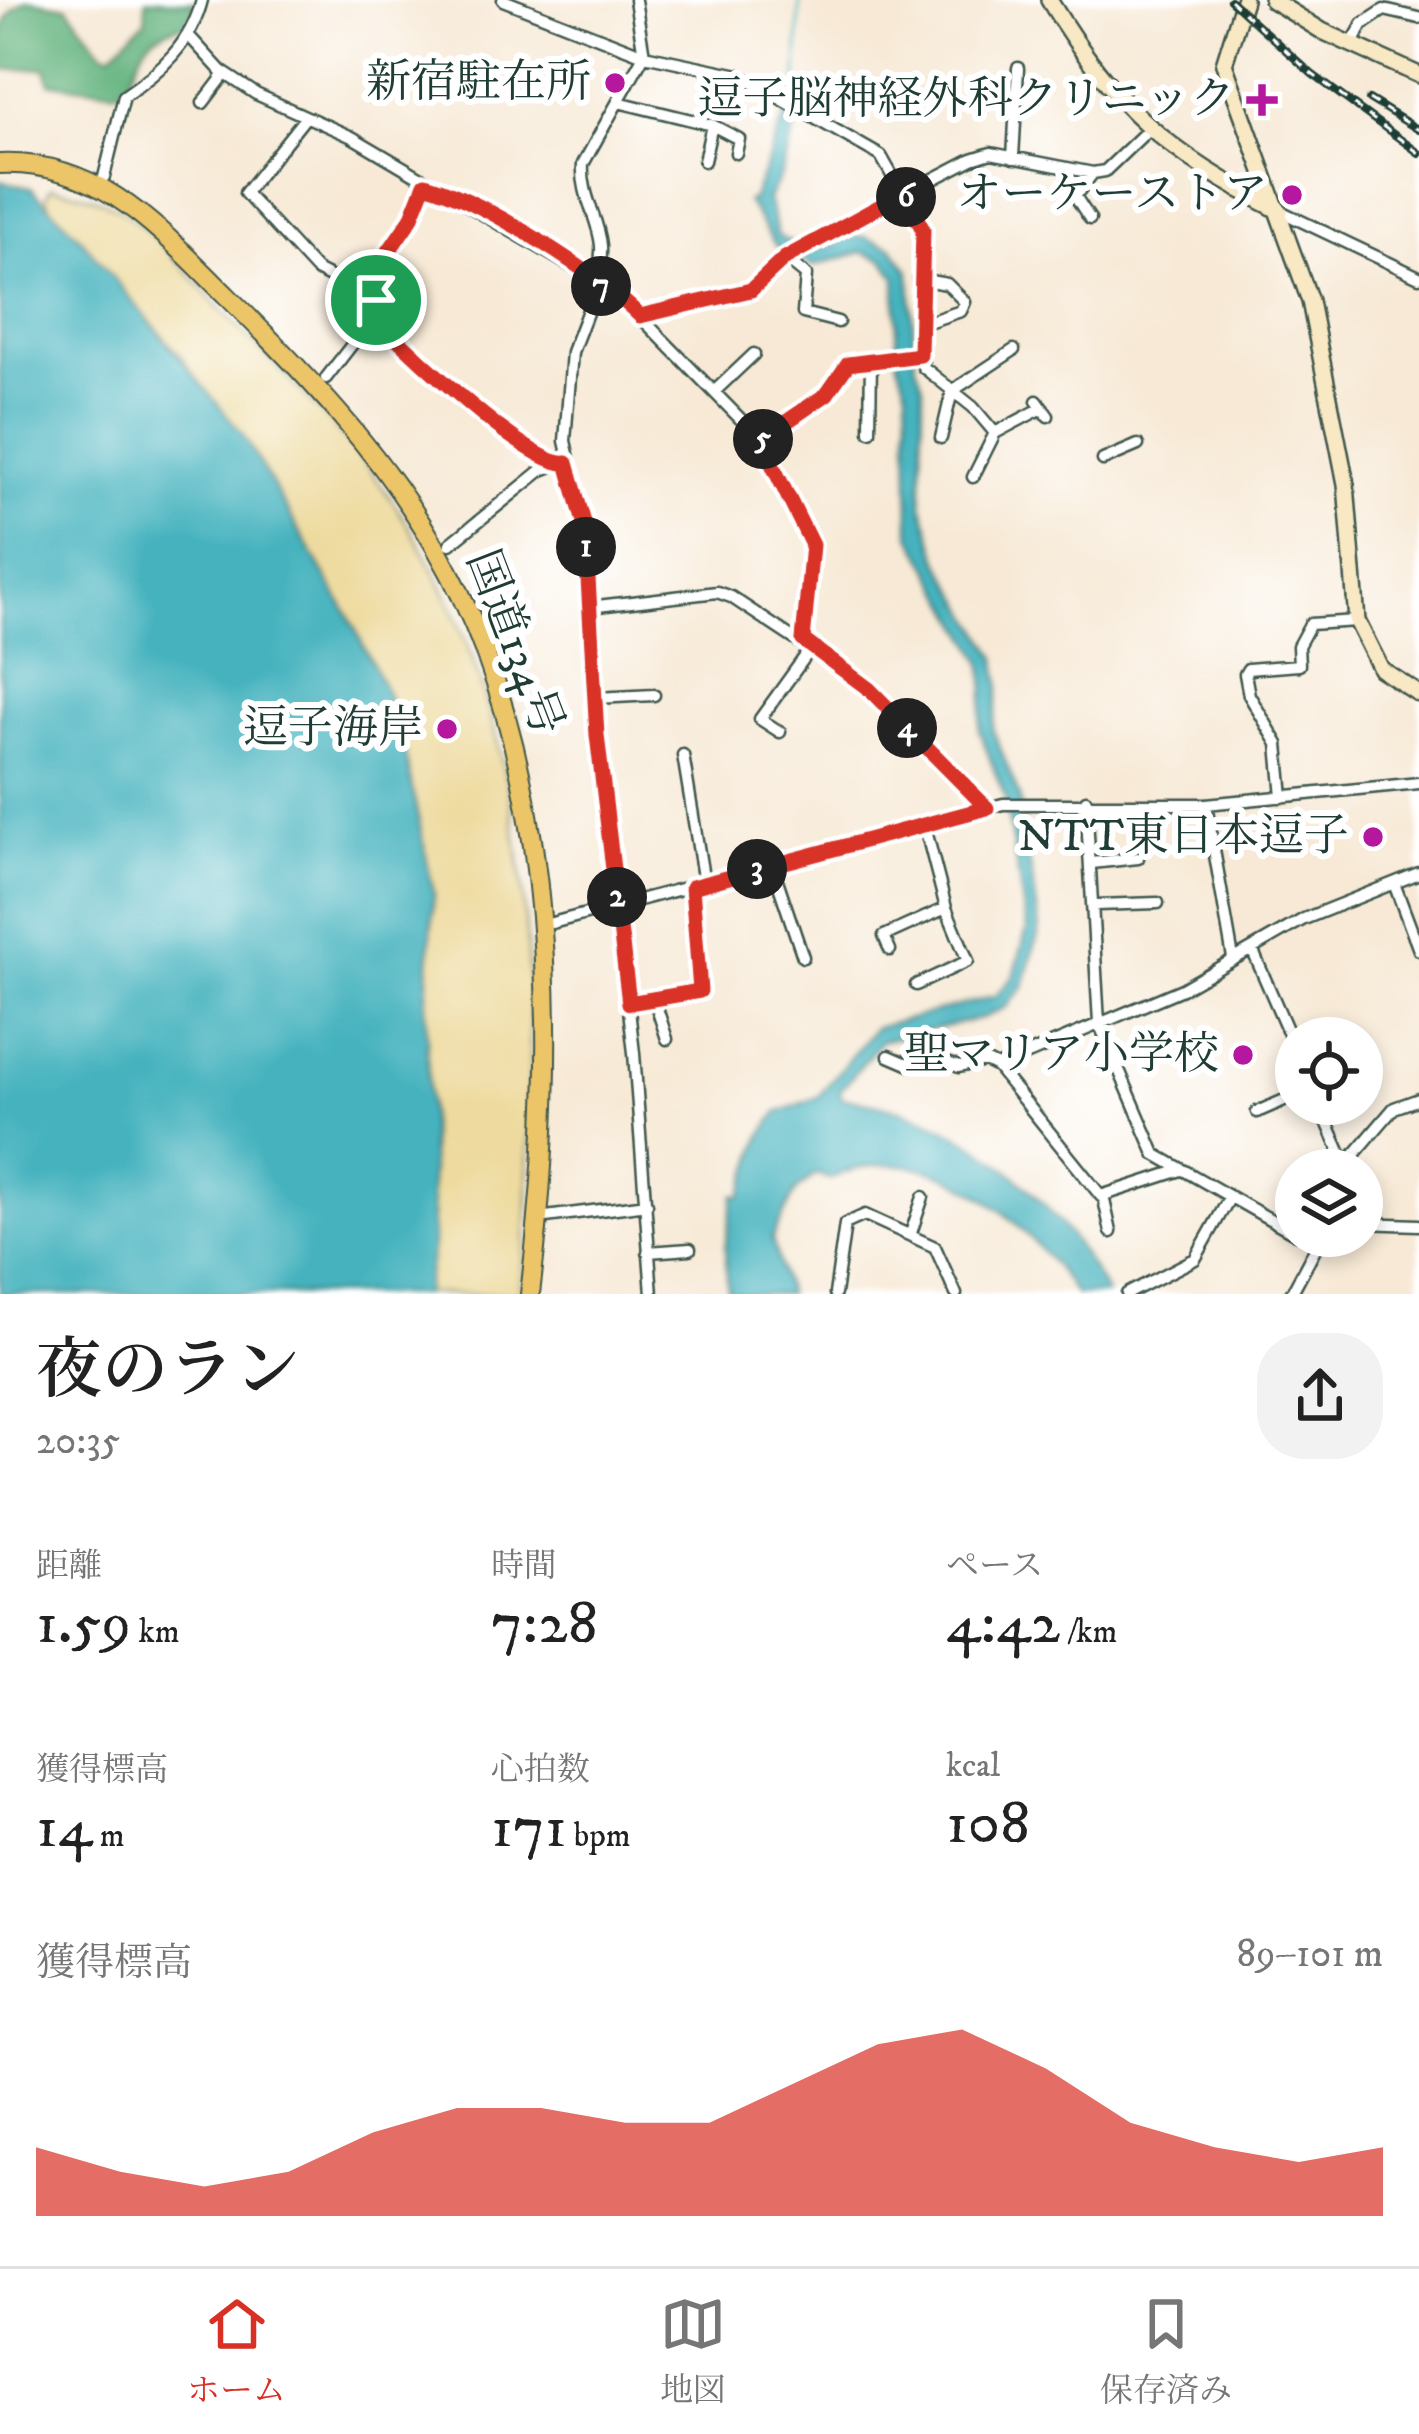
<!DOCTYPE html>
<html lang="ja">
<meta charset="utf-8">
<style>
:root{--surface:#fff;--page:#f2f2f2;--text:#222;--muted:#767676;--line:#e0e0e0;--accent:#d93025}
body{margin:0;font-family:"IM FELL DW Pica","Noto Serif JP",serif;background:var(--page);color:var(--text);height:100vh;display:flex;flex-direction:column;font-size:45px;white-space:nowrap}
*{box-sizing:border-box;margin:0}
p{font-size:39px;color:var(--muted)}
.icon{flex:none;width:66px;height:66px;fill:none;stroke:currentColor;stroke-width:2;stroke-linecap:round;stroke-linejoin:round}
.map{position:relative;height:1294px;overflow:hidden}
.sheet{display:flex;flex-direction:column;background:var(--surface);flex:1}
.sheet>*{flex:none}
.buttons{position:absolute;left:1275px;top:1017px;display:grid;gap:24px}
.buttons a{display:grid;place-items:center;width:108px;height:108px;border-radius:50%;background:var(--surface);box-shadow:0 6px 18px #0003;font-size:60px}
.pin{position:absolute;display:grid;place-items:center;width:102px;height:102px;color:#fff;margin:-51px;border:6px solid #fff;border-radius:50%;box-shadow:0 3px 12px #0007}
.km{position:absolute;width:60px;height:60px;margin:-30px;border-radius:50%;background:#222;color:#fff;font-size:33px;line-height:60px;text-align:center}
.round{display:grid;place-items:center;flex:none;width:126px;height:126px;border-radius:48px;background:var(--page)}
.overview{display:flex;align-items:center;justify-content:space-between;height:204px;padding:0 36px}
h1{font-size:66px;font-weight:600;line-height:90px}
.figures{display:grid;grid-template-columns:repeat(3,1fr);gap:18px;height:204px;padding:12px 36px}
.figures div{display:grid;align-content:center}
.figures b{font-size:60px;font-weight:600}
.figures small{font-size:33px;font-weight:400}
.figures p{font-size:33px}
.chart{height:336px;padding:24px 36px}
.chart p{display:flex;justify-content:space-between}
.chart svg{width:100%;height:216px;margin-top:12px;fill:var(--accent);opacity:.7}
.tab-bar{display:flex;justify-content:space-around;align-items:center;height:168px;border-top:3px solid var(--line);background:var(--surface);font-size:33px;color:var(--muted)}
.tab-bar a{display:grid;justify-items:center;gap:6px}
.tab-bar .active{color:var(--accent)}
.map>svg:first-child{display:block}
</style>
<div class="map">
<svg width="1419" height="1294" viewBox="0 0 1419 1294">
<rect width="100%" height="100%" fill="#fff"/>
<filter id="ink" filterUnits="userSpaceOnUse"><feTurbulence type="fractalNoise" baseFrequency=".00833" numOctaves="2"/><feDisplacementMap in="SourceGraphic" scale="24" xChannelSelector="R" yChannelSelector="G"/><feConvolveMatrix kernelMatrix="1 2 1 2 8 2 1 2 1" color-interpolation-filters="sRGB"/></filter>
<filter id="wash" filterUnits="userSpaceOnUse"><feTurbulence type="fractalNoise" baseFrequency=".004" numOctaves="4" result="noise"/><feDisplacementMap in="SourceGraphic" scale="48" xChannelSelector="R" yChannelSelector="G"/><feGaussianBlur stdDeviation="2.7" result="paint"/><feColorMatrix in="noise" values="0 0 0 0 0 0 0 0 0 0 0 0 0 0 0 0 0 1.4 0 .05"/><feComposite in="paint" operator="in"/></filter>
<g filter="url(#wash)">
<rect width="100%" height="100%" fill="#f7e9d5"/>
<path fill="#63b37e" stroke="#417859" stroke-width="3" d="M29,0L67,6L102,51L111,54L145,21L146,0L195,2L190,23C126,39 153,54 118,91L50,83L46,68L0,70C0,40 0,11 29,0Z"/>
<path fill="#eeda9e" stroke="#868c69" stroke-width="3" d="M52,187C71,191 95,196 113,206C155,229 202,291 237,326C292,382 349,437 393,502C509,672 534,885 529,1086C527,1156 532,1225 518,1294H425L433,1244L426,1010L434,894L396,715L349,616L284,505L180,355L52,210L46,197Z"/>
<path fill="#44b2be" stroke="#327879" stroke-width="3" d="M787,112L799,114L782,173L768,199L778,236L809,252L840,243L841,237H865L892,247L910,272L915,361L923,386L922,504L940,562L997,658L1000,684L993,730L1019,796L1040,928L1024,986L1006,1007L983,1018L881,1041L840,1091L842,1098C961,1111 1051,1190 1107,1294H1075C1022,1216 929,1130 830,1179L816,1174L795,1192L772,1238L787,1294H728L725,1246L734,1195L741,1197L762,1135L777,1113L818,1097L874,1028L996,996L1014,976L1027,929L1005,798L979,730L985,686L982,661L910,533L907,391L897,359L896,278L884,260L862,252L813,266L776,246L747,201L753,198Z
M0,181L31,188L78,235L241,432L349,616L397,715L434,894L426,1010L433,1244L425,1294H0Z"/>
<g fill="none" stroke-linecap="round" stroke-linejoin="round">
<path stroke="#44b2be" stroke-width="3" d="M796,98L800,0"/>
</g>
</g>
<g filter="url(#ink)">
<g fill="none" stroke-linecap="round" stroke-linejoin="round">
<path stroke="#ccc7b5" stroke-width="10" stroke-dasharray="10 5" stroke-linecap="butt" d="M175,263L196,244"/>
<g stroke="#3f574c" stroke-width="15">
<path id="minor" d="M503,0L644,55L739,75L881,156L923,230L918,279L923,367L973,407L995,433
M190,37L221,71L256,94L352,137L618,294L761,440L827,394L847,364L920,355
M1351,45L1363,24L1384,10L1419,18
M618,102L712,125L739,139L736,153
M203,103L225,74
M305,118L245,193L316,270L376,300
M1013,158L1018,68
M704,161L712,125
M104,177L124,96C161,71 191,44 202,0
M1280,211L1419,277
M1090,219L1075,196L1093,173
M785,258L806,275L803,313L838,322
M379,274L422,293
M594,279C616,236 580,208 583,164L644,55L635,0
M918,279L947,284L965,302L961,311L919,325
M598,284L572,352L565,441L585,527L597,735L634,1053L652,1294
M374,316L524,449L556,465
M640,316L751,290L805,246L972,159L991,153L1093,173L1105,171L1149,129
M326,378L374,316L380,264L411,219L425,184
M716,390L754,354
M1037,401L1048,416
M870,431L871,359
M941,438L952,391L1014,350
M761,440L812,545L803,640
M1103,460L1138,445
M973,477L995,433L1042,408
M450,544L542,470L557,464
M589,607L717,592L731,597L870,689L987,808
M596,698L654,695
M780,732L760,719L812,647
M683,755L704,883
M1283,797L1278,744L1249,695L1245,674L1248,669L1299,665L1298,646L1310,624L1357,621
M1086,800L1099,1023L1155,1154L1296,1234
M1206,804L1233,958
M1092,863L1138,858
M772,865L803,957
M1395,886L1419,950
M1096,905L1158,903
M552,923L1003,804H1206L1419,783
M1252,949L1296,1050
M890,950L884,936L946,908L924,823
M916,985L968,961L946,908
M654,999L667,1039
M629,1003L699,991L691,887
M889,1056L910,1065L916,1052L959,1067L985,1061L997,1067L1101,1196L1181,1170
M997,1067L1182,989L1304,919L1419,873
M1319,1104L1347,1167
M1257,1112L1296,1095
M1341,1170L1394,1108L1419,1099
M1103,1195L1111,1232
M538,1218L647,1204
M1362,1223L1419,1225
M1282,1225L1296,1211
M911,1233L923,1197
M648,1252L690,1249
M835,1294L845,1224L865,1215L935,1247L956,1294
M1127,1294L1195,1259L1230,1197
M1291,1294L1322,1236"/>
</g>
<g stroke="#3f574c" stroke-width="20">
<path id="secondary" d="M1049,0C1115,108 1168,154 1280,211
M1244,0L1224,64L1310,301L1346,484L1357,621L1381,669L1419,694
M1272,0L1322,31L1419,75"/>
</g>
<g stroke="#3f574c" stroke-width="22">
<path id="trunk" d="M0,164C101,160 161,231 227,296C305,373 381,452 436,548C560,762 559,1054 530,1294"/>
</g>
<use href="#minor" stroke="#fff" stroke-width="10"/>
<use href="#secondary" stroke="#f8e8c3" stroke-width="15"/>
<use href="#trunk" stroke="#edc569" stroke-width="18"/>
<g stroke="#1f3d34" stroke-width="8">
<path id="rail" d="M1230,0L1312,74L1419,153
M1369,99L1419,130"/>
</g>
<use href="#rail" stroke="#fff" stroke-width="3" stroke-dasharray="9" stroke-linecap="butt"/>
</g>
</g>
<g fill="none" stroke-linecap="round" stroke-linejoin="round" filter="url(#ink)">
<g stroke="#fff" stroke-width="24">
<path id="route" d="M425,184C486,202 595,272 640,316L751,290L785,258L904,193L923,230L920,355L848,364L827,394L760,440L812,545L803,640L869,689L987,808L692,887L700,991L629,1003L597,735L585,526L567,463C532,469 404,346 374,316L380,264L411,219Z"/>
</g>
<use href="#route" stroke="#d93025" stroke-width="15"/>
</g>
<g fill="#b5179e" stroke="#fff" stroke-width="4.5">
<circle cx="615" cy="83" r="12"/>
<path d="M1256 82h12v12h12v12h-12v12h-12v-12h-12v-12h12z"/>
<circle cx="1292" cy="195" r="12"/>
<circle cx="447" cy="729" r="12"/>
<circle cx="1373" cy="837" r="12"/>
<circle cx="1243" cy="1055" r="12"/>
</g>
<g text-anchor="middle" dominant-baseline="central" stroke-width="12" stroke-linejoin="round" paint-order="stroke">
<g font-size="45" fill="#1f3d34" stroke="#fff" text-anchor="end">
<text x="591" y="83">新宿駐在所</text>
<text x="1235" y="100">逗子脳神経外科クリニック</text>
<text x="1268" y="195">オーケーストア</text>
<text x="423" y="729">逗子海岸</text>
<text x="1349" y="837">NTT東日本逗子</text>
<text x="1219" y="1055">聖マリア小学校</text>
</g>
<g font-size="45" fill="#1f3d34" stroke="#fff">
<text transform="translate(514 643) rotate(69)">国道134号</text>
</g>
</g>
</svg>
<div class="buttons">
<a><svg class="icon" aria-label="locate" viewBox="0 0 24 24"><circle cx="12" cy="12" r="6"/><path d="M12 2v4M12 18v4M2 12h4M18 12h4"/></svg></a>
<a><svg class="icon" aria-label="layers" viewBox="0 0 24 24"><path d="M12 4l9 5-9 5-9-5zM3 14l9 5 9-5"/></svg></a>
</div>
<div class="pin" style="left:376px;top:300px;background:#1e9e55"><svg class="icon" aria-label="arrive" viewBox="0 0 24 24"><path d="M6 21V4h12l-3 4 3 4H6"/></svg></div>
<b class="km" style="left:586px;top:547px">1</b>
<b class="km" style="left:617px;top:897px">2</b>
<b class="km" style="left:757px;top:869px">3</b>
<b class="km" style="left:907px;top:728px">4</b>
<b class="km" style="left:763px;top:439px">5</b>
<b class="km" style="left:906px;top:197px">6</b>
<b class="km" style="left:601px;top:286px">7</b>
</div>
<section class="sheet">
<div class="overview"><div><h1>夜のラン</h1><p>20:35</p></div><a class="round"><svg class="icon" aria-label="share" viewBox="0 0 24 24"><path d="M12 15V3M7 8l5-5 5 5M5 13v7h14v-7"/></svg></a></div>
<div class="figures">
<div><p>距離</p><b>1.59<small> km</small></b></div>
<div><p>時間</p><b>7:28</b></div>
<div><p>ペース</p><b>4:42<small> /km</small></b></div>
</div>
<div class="figures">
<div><p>獲得標高</p><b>14<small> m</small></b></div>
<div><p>心拍数</p><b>171<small> bpm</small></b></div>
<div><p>kcal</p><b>108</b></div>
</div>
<div class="chart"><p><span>獲得標高</span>89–101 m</p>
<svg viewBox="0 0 160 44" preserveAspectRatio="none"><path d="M0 44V30L10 35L20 38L30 35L40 27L50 22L60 22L70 25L80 25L90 17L100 9L110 6L120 14L130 25L140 30L150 33L160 30V44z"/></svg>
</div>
</section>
<nav class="tab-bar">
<a class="active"><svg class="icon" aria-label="home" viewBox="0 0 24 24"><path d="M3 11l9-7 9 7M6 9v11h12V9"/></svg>ホーム</a>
<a><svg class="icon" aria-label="map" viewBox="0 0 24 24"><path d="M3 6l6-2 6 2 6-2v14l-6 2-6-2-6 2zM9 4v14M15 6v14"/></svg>地図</a>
<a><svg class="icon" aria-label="saved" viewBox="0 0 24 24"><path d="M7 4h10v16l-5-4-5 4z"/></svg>保存済み</a>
</nav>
